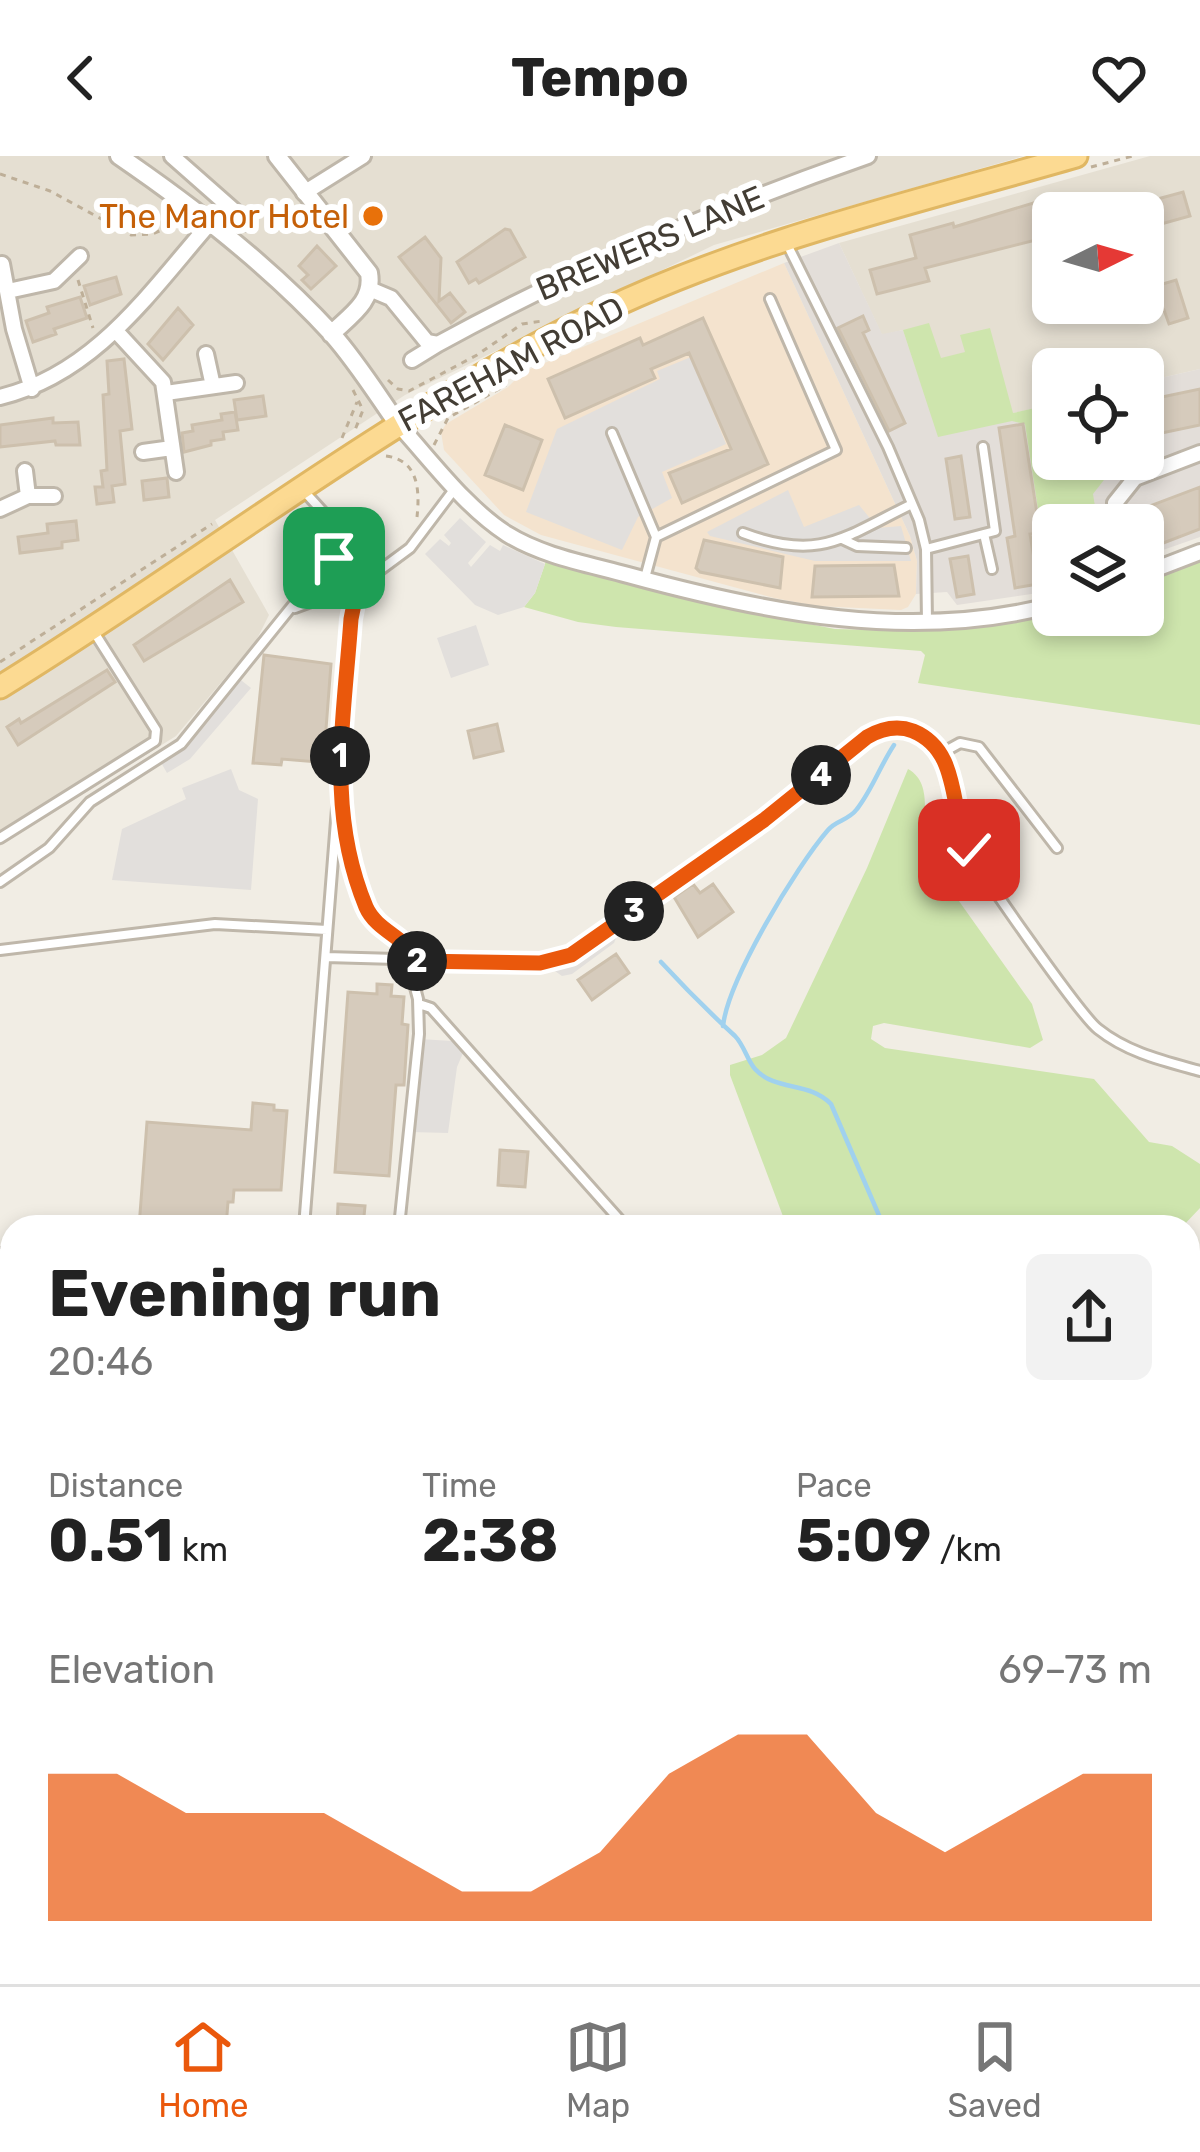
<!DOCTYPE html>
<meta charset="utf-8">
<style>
:root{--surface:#fff;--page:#f2f2f2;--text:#222;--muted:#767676;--line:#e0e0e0;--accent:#ea580c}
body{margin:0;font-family:Rubik,sans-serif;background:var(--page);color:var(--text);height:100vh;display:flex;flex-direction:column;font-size:45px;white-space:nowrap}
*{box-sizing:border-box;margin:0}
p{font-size:39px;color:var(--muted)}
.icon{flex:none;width:66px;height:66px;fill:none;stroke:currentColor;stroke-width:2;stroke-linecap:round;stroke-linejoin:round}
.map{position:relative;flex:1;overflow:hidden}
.drawer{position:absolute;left:0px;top:1059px;width:1200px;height:771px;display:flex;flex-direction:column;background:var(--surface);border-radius:36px 36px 0 0;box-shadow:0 6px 18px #0003}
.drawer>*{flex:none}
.needle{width:78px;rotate:85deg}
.fabs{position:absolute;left:1032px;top:36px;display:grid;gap:24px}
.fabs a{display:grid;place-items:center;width:132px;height:132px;border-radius:18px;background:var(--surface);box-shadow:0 6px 18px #0003;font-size:60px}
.pin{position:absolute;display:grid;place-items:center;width:102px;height:102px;color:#fff;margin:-51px;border-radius:24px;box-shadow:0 6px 18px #0006}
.km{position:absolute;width:60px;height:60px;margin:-30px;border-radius:50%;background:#222;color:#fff;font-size:33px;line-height:60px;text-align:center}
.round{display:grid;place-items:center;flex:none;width:126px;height:126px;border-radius:18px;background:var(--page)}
.summary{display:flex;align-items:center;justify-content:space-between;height:204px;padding:0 48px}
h1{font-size:66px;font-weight:700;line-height:90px}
.figures{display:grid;grid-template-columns:repeat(3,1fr);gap:18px;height:204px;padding:12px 48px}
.figures div{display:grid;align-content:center}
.figures b{font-size:60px;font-weight:700}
.figures small{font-size:33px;font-weight:400}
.figures p{font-size:33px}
.chart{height:336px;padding:24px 48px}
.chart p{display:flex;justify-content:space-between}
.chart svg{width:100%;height:216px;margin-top:12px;fill:var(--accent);opacity:.7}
header{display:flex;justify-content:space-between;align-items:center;height:156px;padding:0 48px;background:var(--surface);font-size:54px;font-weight:700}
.menu{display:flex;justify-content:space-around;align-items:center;height:168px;border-top:3px solid var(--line);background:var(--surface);font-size:33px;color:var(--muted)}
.menu a{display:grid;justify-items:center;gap:6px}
.menu .on{color:var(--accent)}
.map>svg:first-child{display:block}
</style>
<header><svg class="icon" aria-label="back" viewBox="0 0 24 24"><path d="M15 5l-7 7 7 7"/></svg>Tempo<svg class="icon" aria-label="heart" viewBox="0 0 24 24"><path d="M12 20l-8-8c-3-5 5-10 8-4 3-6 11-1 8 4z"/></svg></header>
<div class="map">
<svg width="1200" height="1828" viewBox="0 0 1200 1828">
<rect width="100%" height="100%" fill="#f1ede4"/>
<path fill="#e5dfd2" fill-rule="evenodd" d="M0,0H1024L714,89L405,239L215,364L269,459L256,485L176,580L0,690Z
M1150,0H1200V213L1143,226V213H1053V248L936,275L903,174L882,179L839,87ZM1053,57H1143V147H1053Z"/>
<path fill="#f4e3ce" d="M784,107L910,380L917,405L916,438L908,451L901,454L816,450L774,442L541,379L504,359L444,294L441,276L446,268L508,231L523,216Z"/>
<path fill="#e3ded9" d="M839,87L882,178L903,174L937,275L1053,248V303H1143V226L1200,213V381L1143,401V369H1053L1045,436L957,449L947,436L916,438L917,405L910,380L784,107Z"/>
<path fill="#cee5ad" d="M929,167L941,202L965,196L960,179L990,172L1013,257L1053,248V303H1103L1107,320L1093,338L1098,369H1053V433L1045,436L1035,381L1042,379L1025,268L1012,265L938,281L903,174Z
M546,405L742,455L835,473L912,475L1001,468L1053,457L1143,459V427L1200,405V569L918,527L925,499L921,495L616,471L578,466L524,451L535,437Z
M908,613C937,629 918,671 927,700L1032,848L1043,884L1030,892L884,867L873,870L871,883L885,892L1094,923L1149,986L1172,990L1200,1008V1052L1182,1071H787L730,919V909L762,899L786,882L867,712Z
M1188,1149H1200V1338L1188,1332Z
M1188,1345L1200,1351V1828H855L871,1818H1188Z
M39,1818H171L170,1828H2Z"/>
<path fill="#e2dfdc" d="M691,201L726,288L662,316L672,342L638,361L622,394L526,356L557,273L660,223L657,215Z
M788,334L804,371L859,349L878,372L901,370L911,405H815L710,380L707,376Z
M460,362L486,386L468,407L471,411L490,389L500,395L503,389L545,408L535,437L524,451L498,459L475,449L425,398L440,383L449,390L451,387L444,379Z
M476,469L489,509L451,522L437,482Z
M237,521L251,532L190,603L167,617L159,603L174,594Z
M231,613L239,634L258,643L251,734L112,724L122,673L186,643L182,632Z
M615,769L618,777L614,787L572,818L562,820L552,813L551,806Z
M419,883L452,885L463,897L457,911L448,977L410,976Z"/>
<path fill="#a0d1ee" d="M1200,1291V1445L1188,1447V1294Z"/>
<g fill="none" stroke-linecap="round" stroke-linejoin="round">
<path stroke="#a0d1ee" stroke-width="4.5" d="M661,806C685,832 710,857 735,880C744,889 747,904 755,913C776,936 809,925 831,948L884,1071
M723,870C728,824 796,711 828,674C836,664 848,665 857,653C872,634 880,610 894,589"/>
</g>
<path fill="#d6cbbc" stroke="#cdc0ad" stroke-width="3" d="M1183,36L1190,60L1143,73V47Z
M1060,39L1065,57H1053V66L1045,68L1048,81L925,112L929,125L877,138L870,114L916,102L910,79L953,67L954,71Z
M505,73L510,74L525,101L479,127L476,123L469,127L457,106Z
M425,81L441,102L439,145L450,137L465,156L451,167L399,101Z
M317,90L336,110L311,133L302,124L308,119L299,110Z
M116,121L121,138L90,149L84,130Z
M1176,124L1188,162L1169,168L1164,154L1153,157L1147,139L1160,134L1159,129Z
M80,141L87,162L54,173L56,178L33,186L26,165L49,157L47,151Z
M178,152L193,169L163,204L148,188Z
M863,160L869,174L863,177L905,267L889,275L838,172Z
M703,162L768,308L682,347L669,317L731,293L689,197L651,213L655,222L565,262L548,223L640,182L643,189Z
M124,203L132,273L120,275L125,328L112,330L114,346L97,348L95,331H103L101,315L107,314L103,239L109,238L107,205Z
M1200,233V269L1143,281V245Z
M263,240L266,260L237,264L234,244Z
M235,256L238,274L223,276L224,283L211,285V289L184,296L182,277L193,275L192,269L222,264L221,258Z
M53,262V267L78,266L80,289H56L55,285L0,291V269Z
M1023,268L1040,377L1030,378L1038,428L1015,432L1007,382L1015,380L999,272Z
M505,269L542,284L523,334L485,319Z
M961,300L970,361L955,363L946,303Z
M167,322L169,341L144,344L142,325Z
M1200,331V373L1153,391L1139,354Z
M76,365L78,384L62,386V392L20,397L18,381L48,377L47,368Z
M704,384L783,401L780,432L700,416L696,412Z
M968,400L974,438L957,441L950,403Z
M894,409L899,440L812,441L815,410Z
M230,424L243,446L144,505L134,489Z
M264,499L331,508L324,599L318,598L317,606L282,603L281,609L253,607Z
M107,514L115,526L18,589L7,571L19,563L21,567Z
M497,568L503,595L474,602L468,575Z
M693,728L700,737L713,728L733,756L698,781L674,741Z
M616,798L629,817L592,844L578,824Z
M377,828L392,829L391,840L404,841L402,868L408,869L404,929H396L389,1020L335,1016L348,836L377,838Z
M253,947L274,949V954L287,955L281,1034H234L233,1046H228L226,1071H139L147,966L251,974Z
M500,994L528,996L525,1031L498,1029Z
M338,1048L365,1050L363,1071H337Z
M0,1132L12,1133V1252L0,1251Z
M0,1281L12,1282V1354L0,1353Z"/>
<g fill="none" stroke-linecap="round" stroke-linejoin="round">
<g stroke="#bfb7aa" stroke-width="14">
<path id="service" d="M786,86L888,291L919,364L926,393L927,466
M612,277L656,381L645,422
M303,334L334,368L365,424
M743,377C820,406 844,381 912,348
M984,378L992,413
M656,381L836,294L770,143
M842,383L857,390L906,392
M926,393L995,375L983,291
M295,452L322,442L354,446
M940,598L960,587L979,591L1057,692
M341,646C346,679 354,740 375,766C387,782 410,786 416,805
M0,682L155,585L156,574L94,476
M0,726L49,692L90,646L181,588L318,418L346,393
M0,794L215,768L327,774
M326,801L540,807L564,802L764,664L867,581C889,568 915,569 934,589C958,616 952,654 964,685C973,707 1081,860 1098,873C1128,897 1164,905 1200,915
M419,848L431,852L626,1071
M304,1071L353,449L364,426L410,392L456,331
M399,1071L419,878L418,843L408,805
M0,1097H12
M0,1270L12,1271
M678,1818L689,1823L714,1818
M244,1828L245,1818"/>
</g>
<g stroke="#bfb7aa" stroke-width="20">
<path id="minor" d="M172,0L248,67
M304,37L363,0
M2,108L14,173L32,233
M372,134L391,142L427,186L438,188C576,112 719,52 868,0
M8,135L54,125L80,100
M116,175L163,226L176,316
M206,198L213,230
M412,204L438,188
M166,237L236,227
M0,241C95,218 149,137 210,67
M397,267C431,304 465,351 507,378C542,400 588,408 628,419C767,457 911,486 1053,449
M143,296L172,292
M25,315L28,340
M0,353L28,340H54
M1121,369L1115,347L1135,322L1200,297
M1143,418L1200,396"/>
</g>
<g stroke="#bfb7aa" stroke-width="22">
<path id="tertiary" d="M119,0C195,52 270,110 332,178C356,205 376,237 397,267
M277,0L369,117C374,145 351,159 331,178"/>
</g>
<g stroke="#e0b763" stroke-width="27">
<path id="primary" d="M0,531C202,407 387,259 601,156C751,84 917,46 1076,0"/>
</g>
<path stroke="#beaf98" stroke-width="3" stroke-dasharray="6 6" stroke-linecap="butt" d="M1091,11L1133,0
M0,18L50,35L131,79L152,78L184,65
M78,124L93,172
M388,224L398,233L409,235L477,199L522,168L542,165
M353,234L363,254L355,274
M342,282L357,246
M434,289L448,262L506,229
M386,300C418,304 420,333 417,361
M0,506L212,368"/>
<use href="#service" stroke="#fff" stroke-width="8"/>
<use href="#minor" stroke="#fff" stroke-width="14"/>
<use href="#tertiary" stroke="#fff" stroke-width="16"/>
<use href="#primary" stroke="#fcda92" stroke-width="21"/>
</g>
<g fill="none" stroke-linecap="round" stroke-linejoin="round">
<g stroke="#fff" stroke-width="24">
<path id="route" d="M334,402L346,393L365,424L355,443L351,463C344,563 326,655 366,751C377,776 409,782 416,805L540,807L571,799L764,664L867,581C881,573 897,569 913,575C962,595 949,657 969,694"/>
</g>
<use href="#route" stroke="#ea580c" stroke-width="15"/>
</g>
<circle fill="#e8710a" stroke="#fff" stroke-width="4.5" cx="373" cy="60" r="12"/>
<g text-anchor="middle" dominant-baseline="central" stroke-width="12" stroke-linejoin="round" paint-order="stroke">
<g font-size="33" fill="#c56008" stroke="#fff" text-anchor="end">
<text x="349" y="60">The Manor Hotel</text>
</g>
<g font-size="33" fill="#433d34" stroke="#fff">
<text transform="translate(650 87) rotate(-23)">BREWERS LANE</text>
<text transform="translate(511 208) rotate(-28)">FAREHAM ROAD</text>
</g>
</g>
</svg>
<div class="fabs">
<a><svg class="needle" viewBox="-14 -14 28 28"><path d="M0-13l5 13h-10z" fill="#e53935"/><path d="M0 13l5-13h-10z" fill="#767676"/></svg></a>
<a><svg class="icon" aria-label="locate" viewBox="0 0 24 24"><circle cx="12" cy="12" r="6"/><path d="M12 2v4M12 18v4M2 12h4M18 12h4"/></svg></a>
<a><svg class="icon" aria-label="layers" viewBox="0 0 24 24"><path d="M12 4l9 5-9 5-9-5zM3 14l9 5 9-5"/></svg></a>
</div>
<div class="pin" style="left:334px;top:402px;background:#1e9e55"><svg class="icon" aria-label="arrive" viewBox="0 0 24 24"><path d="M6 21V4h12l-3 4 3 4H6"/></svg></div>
<div class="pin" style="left:969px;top:694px;background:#d93025"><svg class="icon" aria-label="check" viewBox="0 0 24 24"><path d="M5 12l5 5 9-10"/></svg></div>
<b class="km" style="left:340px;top:600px">1</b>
<b class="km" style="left:417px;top:805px">2</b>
<b class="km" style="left:634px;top:755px">3</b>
<b class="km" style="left:821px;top:619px">4</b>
<section class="drawer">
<div class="summary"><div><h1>Evening run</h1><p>20:46</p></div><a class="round"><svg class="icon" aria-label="share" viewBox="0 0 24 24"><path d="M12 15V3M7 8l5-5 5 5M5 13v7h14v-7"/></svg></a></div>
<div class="figures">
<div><p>Distance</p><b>0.51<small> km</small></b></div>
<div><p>Time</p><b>2:38</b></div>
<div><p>Pace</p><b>5:09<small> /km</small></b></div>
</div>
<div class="chart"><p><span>Elevation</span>69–73 m</p>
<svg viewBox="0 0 160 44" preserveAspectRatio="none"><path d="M0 44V14L10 14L20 22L30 22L40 22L50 30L60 38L70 38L80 30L90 14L100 6L110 6L120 22L130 30L140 22L150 14L160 14V44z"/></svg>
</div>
</section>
</div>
<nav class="menu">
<a class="on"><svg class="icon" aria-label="home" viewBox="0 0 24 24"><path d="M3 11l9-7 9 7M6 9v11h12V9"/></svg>Home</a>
<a><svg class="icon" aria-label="map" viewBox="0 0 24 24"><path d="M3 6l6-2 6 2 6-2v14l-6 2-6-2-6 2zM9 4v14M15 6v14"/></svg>Map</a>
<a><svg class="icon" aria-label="saved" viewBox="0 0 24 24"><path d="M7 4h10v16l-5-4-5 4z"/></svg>Saved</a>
</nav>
